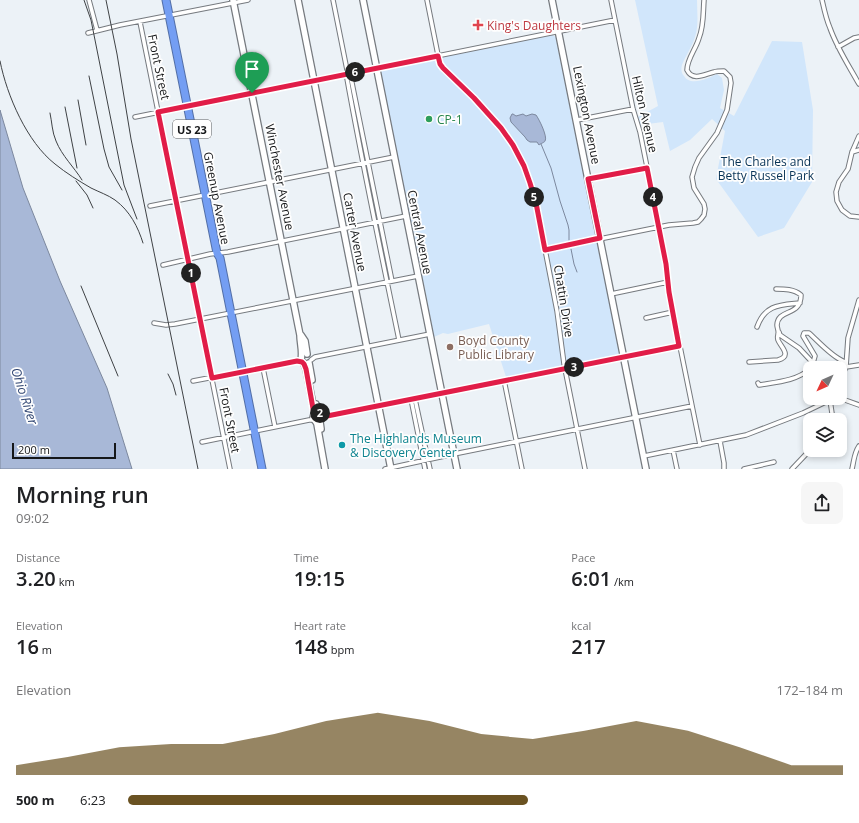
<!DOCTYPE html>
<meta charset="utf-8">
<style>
:root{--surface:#fff;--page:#f6f6f6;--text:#202124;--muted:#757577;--accent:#6a5222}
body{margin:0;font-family:"Open Sans",sans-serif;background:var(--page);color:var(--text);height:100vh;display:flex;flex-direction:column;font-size:15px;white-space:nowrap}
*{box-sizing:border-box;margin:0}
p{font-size:13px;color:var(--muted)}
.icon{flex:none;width:22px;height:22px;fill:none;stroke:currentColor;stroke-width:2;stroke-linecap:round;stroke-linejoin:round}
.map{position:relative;height:469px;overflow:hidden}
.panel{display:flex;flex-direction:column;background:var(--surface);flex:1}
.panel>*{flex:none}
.needle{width:26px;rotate:226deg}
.controls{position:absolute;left:803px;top:361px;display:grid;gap:8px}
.controls a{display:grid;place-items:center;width:44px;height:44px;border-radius:8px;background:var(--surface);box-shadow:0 2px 6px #0003;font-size:20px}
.scale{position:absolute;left:12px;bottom:10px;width:104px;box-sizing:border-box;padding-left:4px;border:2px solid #151719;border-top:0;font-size:11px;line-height:14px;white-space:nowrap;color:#151719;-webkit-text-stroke:3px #fefefe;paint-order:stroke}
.pin{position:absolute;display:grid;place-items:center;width:34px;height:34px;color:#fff;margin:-41px -17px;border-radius:50% 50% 50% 0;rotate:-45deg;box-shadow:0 0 4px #0007}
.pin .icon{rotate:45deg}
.km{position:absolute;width:20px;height:20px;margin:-10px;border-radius:50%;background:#222;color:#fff;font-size:11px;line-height:20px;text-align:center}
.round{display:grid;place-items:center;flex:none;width:42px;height:42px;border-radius:8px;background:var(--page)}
.summary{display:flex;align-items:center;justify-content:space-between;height:68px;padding:0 16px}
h1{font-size:22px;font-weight:600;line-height:30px}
.metrics{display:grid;grid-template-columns:repeat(3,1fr);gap:6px;height:68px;padding:4px 16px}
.metrics div{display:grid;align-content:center}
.metrics b{font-size:20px;font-weight:600}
.metrics small{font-size:11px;font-weight:400}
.metrics p{font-size:11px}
.chart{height:112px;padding:8px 16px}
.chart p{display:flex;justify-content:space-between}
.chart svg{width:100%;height:72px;margin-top:4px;fill:var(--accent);opacity:.7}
ul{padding:0 16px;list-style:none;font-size:13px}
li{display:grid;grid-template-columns:64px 48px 1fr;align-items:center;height:30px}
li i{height:10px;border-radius:5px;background:var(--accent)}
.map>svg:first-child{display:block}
</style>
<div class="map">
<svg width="859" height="469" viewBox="0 0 859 469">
<rect width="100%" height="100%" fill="#ecf2f7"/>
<path fill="#d1e6fb" d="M635,0H697C697,12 699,25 695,37C692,47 686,55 682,65C681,68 681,73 684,76C690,87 709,78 717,74L722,78L724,90L720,108L734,116L772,41L802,42L813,110L812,182L784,228L758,237L716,179L725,131L712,119L690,140L670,151L663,122L640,125L638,117L658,106Z
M552,35L556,37L558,41L620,352L618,355L615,356L507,378L506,377L489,324L448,334L443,333L434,337L424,284L422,283L380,73L382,69Z"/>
<path fill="#a8b8d7" stroke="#7c889e" d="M0,110L23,188L60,281L107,388L132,469H0Z
M512,114H513L516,116L523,114L526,116L532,114L536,115C539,119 548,137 545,141C545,142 540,144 539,145L537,142H530L527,140L525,137L511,122L510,118Z"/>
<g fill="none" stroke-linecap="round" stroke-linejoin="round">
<path stroke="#7c889e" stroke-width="1" d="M541,144L551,168L560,201L568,225L569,230V240
M571,249L574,264L577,272"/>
<g stroke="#767a7f" stroke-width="5.5">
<path id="street" d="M89,0L97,30
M333,0L347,70L350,73L392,281
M427,0L439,60L441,66L445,71L474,98L501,128L517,152L524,167L530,183L536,203L557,311L564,364L585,469
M611,0L633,109L640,132L659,227L666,264L669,292L700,445
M822,0C824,9 826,19 830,28C837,48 849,66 859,84
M140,22L230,469
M88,33L120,25L248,0
M838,47L854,38L859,37
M347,71L346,73C362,163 381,252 399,340
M135,117L615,20
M577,120L633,109
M859,136L852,152L848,169L839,182L836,192L837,201L842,210L850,216L859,217
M852,152L859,150
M588,179L647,168
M150,206L394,157
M545,250L669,225L693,223L698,222L701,219L704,215L705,209L704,204L694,188L692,177L695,167L699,158L717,133L727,110L731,83L730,77L724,71C721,71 717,71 714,72C705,74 693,82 687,70C687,59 696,49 699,38C704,26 703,13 704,0
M163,265L210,254L228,252L406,216
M611,294L668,282
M646,318L673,312
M154,323L166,325L175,324L418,276
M757,327C765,304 781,305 800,303
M779,332L780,335L799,348L813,363L811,368
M311,360L315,357L430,334
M749,362L778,360C793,356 780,346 778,340C777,336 778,337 778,334C779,331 777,328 777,325C778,308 801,317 801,295C794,289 784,289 776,289
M813,363L815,356L803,336L804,333H809C819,342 831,356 843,361L844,363L841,383
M846,367L859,365
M263,368L275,427
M843,374L846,367L848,338L859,300
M504,380L522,469
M193,381L297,361L302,362
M758,383L759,385C777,382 796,381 810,369
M833,398L845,400L859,405
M411,399L425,469
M415,399L430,469
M830,400L833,420
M322,419L327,416L679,346
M720,441L724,463V469
M202,442L309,420H314
M673,450L677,469
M644,456L746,435L803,413L830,400L833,398
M385,469L454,454L692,406
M744,469L774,462
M792,469L810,450
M852,469C854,461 854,453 859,446"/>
</g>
<g stroke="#767a7f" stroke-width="8">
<path id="secondary" d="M233,0L300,335C300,344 303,351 301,360L304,364L306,369L314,410V414L313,418L316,422L317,424L325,469
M298,0L391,469
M363,0L457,469
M552,0L646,469
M301,335L305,341L307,354
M309,363L312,380
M316,404L319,413L322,416L320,422L321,429"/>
</g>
<g stroke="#536fa7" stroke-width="9">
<path id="highway" d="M166,0L217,253L220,258L262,469"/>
</g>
<use href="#street" stroke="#fff" stroke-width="3.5"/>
<use href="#secondary" stroke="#fff" stroke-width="5.5"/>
<use href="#highway" stroke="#749ef3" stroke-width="7"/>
<path stroke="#3f4245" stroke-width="1" d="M84,0L91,20L124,185L137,219
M106,0L117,54L131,139L198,469
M0,61C7,96 27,142 55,164C66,173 79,181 91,188C99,192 108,195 115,200C130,211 138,227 143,243
M89,76L104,149L109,167L122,190
M78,100L86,145
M65,107L77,168
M50,113C52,122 52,132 56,141C62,156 74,167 82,180
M76,181L87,195L93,208
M81,286L118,376
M168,374L173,384L176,395"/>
</g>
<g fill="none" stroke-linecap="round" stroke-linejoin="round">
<g stroke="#fff" stroke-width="8">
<path id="route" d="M438,56L440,64L443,68L474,98L501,128L513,145L524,166L530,183L536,203L545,250L600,238L588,179L647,168L666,264L669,292L679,346L327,416L317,412L314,414L306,369L304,364L302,362L297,361L212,378L158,112Z"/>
</g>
<use href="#route" stroke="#e11d48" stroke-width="5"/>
</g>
<path fill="#e0444e" stroke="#fefefe" stroke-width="1.5" d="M476 19h4v4h4v4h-4v4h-4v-4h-4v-4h4z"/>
<circle fill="#2e9e5b" stroke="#fefefe" stroke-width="1.5" cx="429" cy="119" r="4"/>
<circle fill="#8d6e63" stroke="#fefefe" stroke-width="1.5" cx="450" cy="347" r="4"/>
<circle fill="#0f9aa8" stroke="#fefefe" stroke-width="1.5" cx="342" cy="445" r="4"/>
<g text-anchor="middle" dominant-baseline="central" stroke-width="3.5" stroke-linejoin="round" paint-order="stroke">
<rect fill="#fefefe" stroke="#5b5c5e" stroke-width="1" x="173" y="120" width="38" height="18" rx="3"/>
<g font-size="11" font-weight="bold" fill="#151719">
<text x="192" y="129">US 23</text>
</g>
<g font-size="12" fill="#be3a42" stroke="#fefefe" text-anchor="start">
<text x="487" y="25">King's Daughters</text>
</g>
<g font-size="12" fill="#151719" stroke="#fefefe">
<text transform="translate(159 67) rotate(78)">Front Street</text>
<text transform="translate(645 114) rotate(77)">Hilton Avenue</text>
<text transform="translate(587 115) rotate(79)">Lexington Avenue</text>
<text transform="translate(280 177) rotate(79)">Winchester Avenue</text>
<text transform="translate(217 198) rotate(79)">Greenup Avenue</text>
<text transform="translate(355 232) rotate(79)">Carter Avenue</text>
<text transform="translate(420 232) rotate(79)">Central Avenue</text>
<text transform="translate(564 301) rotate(81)">Chattin Drive</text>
<text transform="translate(230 420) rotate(79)">Front Street</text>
</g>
<g font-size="12" fill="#27864d" stroke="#fefefe" text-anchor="start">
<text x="437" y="119">CP-1</text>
</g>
<g font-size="12" fill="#083356" stroke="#fefefe">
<text x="766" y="161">The Charles and<tspan x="766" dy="14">Betty Russel Park</tspan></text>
</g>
<g font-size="12" fill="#785e54" stroke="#fefefe" text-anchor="start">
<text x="458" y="340">Boyd County<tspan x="458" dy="14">Public Library</tspan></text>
</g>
<g font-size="12" fill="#0d838f" stroke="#fefefe" text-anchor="start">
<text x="350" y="438">The Highlands Museum<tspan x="350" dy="14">&amp; Discovery Center</tspan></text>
</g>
<g font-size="13" font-style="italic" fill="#334874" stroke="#fefefe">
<text transform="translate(25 396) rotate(72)">Ohio River</text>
</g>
</g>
</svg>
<div class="controls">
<a><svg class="needle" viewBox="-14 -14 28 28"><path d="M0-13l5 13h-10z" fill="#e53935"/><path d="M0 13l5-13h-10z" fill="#757577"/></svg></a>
<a><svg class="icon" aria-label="layers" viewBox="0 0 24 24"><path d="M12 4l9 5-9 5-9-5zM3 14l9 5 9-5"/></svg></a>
</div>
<div class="scale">200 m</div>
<div class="pin" style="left:252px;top:93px;background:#1e9e55"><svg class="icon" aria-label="arrive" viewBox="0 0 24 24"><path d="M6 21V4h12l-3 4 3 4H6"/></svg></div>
<b class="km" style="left:191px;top:273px">1</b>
<b class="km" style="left:320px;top:413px">2</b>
<b class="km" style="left:574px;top:367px">3</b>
<b class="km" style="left:653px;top:197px">4</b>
<b class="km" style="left:534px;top:197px">5</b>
<b class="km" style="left:355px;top:72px">6</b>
</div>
<section class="panel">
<div class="summary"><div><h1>Morning run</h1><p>09:02</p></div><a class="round"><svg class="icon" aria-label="share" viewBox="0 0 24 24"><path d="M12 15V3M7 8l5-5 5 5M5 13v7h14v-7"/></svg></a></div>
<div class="metrics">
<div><p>Distance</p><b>3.20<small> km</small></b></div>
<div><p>Time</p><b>19:15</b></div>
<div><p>Pace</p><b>6:01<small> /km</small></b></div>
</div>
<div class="metrics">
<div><p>Elevation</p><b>16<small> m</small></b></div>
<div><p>Heart rate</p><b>148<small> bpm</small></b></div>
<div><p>kcal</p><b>217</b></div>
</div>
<div class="chart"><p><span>Elevation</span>172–184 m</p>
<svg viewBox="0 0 160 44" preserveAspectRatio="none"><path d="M0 44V38L10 33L20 27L30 25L40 25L50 19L60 11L70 6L80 11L90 19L100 22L110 17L120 11L130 17L140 27L150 38L160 38V44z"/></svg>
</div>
<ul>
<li><b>500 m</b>6:23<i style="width:56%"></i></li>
</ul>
</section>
